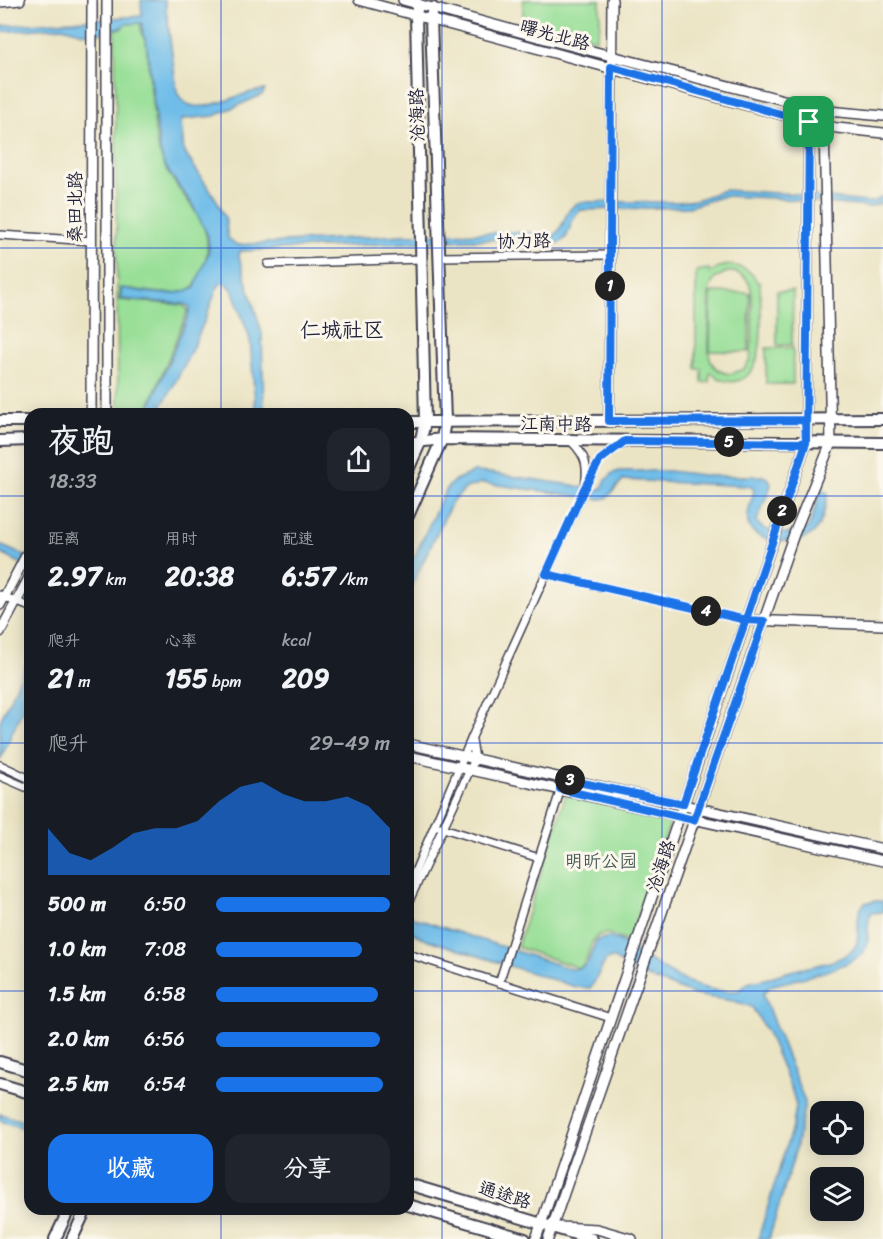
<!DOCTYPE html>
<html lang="zh">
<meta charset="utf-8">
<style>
:root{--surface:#171b24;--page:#20242c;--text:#f1f3f6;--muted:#9ea1a6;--accent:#1a73e8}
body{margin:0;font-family:Sriracha,"LXGW WenKai TC",sans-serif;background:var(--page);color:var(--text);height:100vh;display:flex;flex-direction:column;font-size:22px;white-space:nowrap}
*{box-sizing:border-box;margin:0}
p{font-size:20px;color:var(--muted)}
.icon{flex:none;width:33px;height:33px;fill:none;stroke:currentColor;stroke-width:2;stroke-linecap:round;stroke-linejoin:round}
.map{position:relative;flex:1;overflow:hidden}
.sheet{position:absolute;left:24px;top:408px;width:390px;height:807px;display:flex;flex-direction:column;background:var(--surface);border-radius:18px;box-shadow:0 3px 15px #0003}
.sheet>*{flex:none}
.buttons{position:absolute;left:810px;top:1101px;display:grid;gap:12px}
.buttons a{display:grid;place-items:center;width:54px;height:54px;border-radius:12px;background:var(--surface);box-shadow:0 3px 15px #0003;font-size:30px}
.pin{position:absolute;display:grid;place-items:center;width:51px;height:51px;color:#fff;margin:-26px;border-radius:12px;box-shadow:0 3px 9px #0006}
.km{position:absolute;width:30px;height:30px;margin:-15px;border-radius:50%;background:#222;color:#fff;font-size:16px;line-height:30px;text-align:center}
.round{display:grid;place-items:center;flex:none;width:63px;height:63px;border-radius:18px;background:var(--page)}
.overview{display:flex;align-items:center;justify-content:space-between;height:102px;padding:0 24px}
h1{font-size:33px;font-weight:700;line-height:45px}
.figures{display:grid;grid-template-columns:repeat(3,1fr);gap:9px;height:102px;padding:6px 24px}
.figures div{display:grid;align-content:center}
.figures b{font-size:26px;font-weight:700}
.figures small{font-size:16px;font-weight:400}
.figures p{font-size:16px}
.chart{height:168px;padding:12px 24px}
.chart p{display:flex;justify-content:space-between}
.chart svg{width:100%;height:108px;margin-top:6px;fill:var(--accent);opacity:.7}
.primary-button{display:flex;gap:12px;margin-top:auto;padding:12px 24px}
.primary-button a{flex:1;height:69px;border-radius:18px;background:var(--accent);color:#fff;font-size:24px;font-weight:700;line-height:69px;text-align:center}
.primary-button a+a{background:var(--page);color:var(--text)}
ul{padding:0 24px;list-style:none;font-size:20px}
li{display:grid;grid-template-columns:96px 72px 1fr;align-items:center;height:45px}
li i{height:15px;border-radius:8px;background:var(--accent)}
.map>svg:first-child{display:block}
</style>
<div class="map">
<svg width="883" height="1239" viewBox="0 0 883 1239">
<rect width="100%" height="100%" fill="#fbf7ec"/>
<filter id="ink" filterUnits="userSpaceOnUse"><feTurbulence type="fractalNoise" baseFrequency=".0167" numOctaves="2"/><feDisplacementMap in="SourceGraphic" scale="12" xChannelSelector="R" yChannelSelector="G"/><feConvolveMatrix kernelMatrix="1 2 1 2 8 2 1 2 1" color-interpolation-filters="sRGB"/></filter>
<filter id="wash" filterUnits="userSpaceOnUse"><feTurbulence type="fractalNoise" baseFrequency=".008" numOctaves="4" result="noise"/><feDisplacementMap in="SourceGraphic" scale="24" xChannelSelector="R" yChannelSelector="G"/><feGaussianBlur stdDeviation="1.35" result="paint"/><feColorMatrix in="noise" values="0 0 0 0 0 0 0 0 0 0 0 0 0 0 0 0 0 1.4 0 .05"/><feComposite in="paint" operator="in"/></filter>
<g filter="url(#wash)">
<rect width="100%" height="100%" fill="#ebe4c4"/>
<path fill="#99df98" stroke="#5e806a" stroke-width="1.5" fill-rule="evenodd" d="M523,0H600V25L596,39L523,21Z
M140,23L142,35L146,40C148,65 151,91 154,117C155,131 156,145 161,157C174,196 222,221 203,267C200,272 198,283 193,287C176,300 140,289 121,288L119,300L183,305L188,310L150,404L143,411C134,411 126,412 118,405L115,32V30L121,29L125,24Z
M729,265C741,266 752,270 757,282H760C760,309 769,368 740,380C728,385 718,379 710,372L709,382L702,383V369H696V271L709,269L710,273L719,267ZM727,272C737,271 747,276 750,286C754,296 752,347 750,359L744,369L730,374C717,372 710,365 709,352V290L715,278Z
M777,291H793L792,345H777Z
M711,292L750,293L749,352L710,351Z
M766,348H793V384H766Z
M566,795L672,818L628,943C616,935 599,926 591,945C587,955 589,958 581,967H576L517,947Z"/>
<path fill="#6fbde9" stroke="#487092" stroke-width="1.5" d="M141,0H165L177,92C192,126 240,89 265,90L262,95L214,116L183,119L181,122L184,152L216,199L225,217L228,238L237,245L403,235L522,232L555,235C567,224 563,207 582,202H679L696,200L724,190L794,194L866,202L875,201L883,196V203L868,207L774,198L724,196L689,207L581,210C568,217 573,237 559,243L520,239L466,240L240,251L239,257L262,333L264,414H256L250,339L232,289L225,283H221L217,288C204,326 186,364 166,399C163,405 158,409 154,414H145L151,404L188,316L190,307L185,304L120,299L122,288C146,292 172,299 195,287L209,251L208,236L192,204L170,174L163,162L159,146L146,39L143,36L142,23L125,24L121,28H112L100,33H83L63,27L0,32V26L142,16Z
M620,471H669L711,476H763L769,479L771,485L757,521L759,525C772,535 795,536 809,527L820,492L822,490L828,493C825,507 824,522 814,532C801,546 753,545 748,523C746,513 752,501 754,491L753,488L748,486L623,480L607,498L600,499L482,483L466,488L452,502L408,593V571L441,499L448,487L455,480L474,472L490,473L572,485L597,491L602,488L606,480L613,473Z
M0,545L30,558V568L0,553Z
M30,656V693L0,760V721Z
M874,901H883V912L871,913C865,925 871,939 865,950C856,967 793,980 773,985L766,990L763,995L805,1102L796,1149L769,1239H758L793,1124L796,1105L792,1091L767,1032L752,1007L734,1001L695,995L645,976L612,958L606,960L591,988L576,987L422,938L408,930V916L571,969C593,969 588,954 597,940L609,937L619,940C651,961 699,999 740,990C747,980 754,982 765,979C772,977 779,974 787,972C807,966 832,965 849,953C867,941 850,917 865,903Z
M0,1114L30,1123V1130L0,1121Z"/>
</g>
<g filter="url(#ink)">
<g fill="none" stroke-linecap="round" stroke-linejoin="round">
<g stroke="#403f50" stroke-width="10">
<path id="street" d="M0,235L92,241
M439,257L610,255
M268,264L421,259
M571,441C587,457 588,466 585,488L600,460L625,441
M546,574L746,620
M0,595L30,607
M0,765L30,779
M0,776L30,789
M440,827L539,858
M408,888L472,737L585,488
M408,903L475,759L472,740
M408,954L611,1018
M499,983L564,779"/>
</g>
<g stroke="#403f50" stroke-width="12">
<path id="secondary" d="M107,0V414
M359,0L809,122L837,128L883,133
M403,0L549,40L811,107L828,111L883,116
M0,2L20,0
M91,414L92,0
M609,421L612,0
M0,605L30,548
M746,620L883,625
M0,632L30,576
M408,744L883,849
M408,756L883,861
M560,1227L597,1229L632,1239
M536,1239L806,443L809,122L811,107
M548,1239L794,534L831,443L824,125L811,107"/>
</g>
<g stroke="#403f50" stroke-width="14">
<path id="primary" d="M0,421H30
M408,422L883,419
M0,441L30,440
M408,443L442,439L883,443
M408,470L420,443L425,422L416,15L418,4
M408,516L442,439L445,421L431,19L433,8
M0,1062L30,1071
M0,1084L30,1093
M408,1184L592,1239
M408,1205L525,1239
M55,1239L69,1209
M72,1239L86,1209"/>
</g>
<use href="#street" stroke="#fff" stroke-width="7"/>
<use href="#secondary" stroke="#fff" stroke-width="9"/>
<use href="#primary" stroke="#fff" stroke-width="10"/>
</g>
</g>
<g fill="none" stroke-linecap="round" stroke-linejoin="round" filter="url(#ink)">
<g stroke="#fff" stroke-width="12">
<path id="route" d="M809,122L611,67L609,421L805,420L806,443L683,804L564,779L560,789L694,820L764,621L746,620L546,574L584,489L600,460L625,441L806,443L809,122"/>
</g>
<use href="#route" stroke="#1a73e8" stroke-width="8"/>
</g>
<path fill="none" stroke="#1d4ed8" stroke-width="1.5" stroke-opacity="0.55" d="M221,0V414M442,0V1239M662,0V1239M0,248H883M0,496H30M408,496H883M0,743H30M408,743H883M0,991H30M408,991H883M221,1209V1239"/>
<g text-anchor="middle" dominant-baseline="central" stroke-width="6" stroke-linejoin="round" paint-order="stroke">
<g font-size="18" fill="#22223b" stroke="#fbf7ec">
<text transform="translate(555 35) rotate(15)">曙光北路</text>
<text transform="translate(417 115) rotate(-92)">沧海路</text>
<text transform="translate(75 207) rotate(-90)">桑田北路</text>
<text transform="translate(524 241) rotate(-1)">协力路</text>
<text transform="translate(556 424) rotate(1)">江南中路</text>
<text transform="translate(661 866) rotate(-71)">沧海路</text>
<text transform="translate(505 1195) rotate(17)">通途路</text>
</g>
<g font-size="18" fill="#465b57" stroke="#fbf7ec">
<text x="601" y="861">明昕公园</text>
</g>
<g font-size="21" fill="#22223b" stroke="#fbf7ec">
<text x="342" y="330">仁城社区</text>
</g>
</g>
</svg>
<div class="buttons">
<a><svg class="icon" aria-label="locate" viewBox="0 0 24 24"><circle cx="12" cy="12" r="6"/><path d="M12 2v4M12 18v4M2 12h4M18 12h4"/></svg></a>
<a><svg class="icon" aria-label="layers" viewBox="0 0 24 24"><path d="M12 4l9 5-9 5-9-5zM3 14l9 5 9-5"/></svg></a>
</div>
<div class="pin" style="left:809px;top:122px;background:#1e9e55"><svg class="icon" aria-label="arrive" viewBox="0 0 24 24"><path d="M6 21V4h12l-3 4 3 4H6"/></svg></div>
<b class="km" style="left:610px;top:286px">1</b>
<b class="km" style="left:782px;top:511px">2</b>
<b class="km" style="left:570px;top:780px">3</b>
<b class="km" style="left:706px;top:611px">4</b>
<b class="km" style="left:729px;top:442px">5</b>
<section class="sheet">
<div class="overview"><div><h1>夜跑</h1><p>18:33</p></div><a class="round"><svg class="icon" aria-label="share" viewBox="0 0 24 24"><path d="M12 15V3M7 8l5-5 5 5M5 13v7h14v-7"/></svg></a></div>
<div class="figures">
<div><p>距离</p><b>2.97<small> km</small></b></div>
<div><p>用时</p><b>20:38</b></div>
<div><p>配速</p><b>6:57<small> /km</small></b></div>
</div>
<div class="figures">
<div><p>爬升</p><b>21<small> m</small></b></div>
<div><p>心率</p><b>155<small> bpm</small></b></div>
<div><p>kcal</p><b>209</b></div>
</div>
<div class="chart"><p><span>爬升</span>29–49 m</p>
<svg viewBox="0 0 160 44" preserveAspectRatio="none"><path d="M0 44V25L10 35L20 38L30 33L40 27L50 25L60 25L70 22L80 14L90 8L100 6L110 11L120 14L130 14L140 12L150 16L160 25V44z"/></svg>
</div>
<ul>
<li><b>500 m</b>6:50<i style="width:100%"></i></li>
<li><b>1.0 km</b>7:08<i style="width:84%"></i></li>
<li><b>1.5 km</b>6:58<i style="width:93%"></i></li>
<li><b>2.0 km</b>6:56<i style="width:94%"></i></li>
<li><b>2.5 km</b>6:54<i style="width:96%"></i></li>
</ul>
<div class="primary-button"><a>收藏</a><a>分享</a></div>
</section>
</div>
